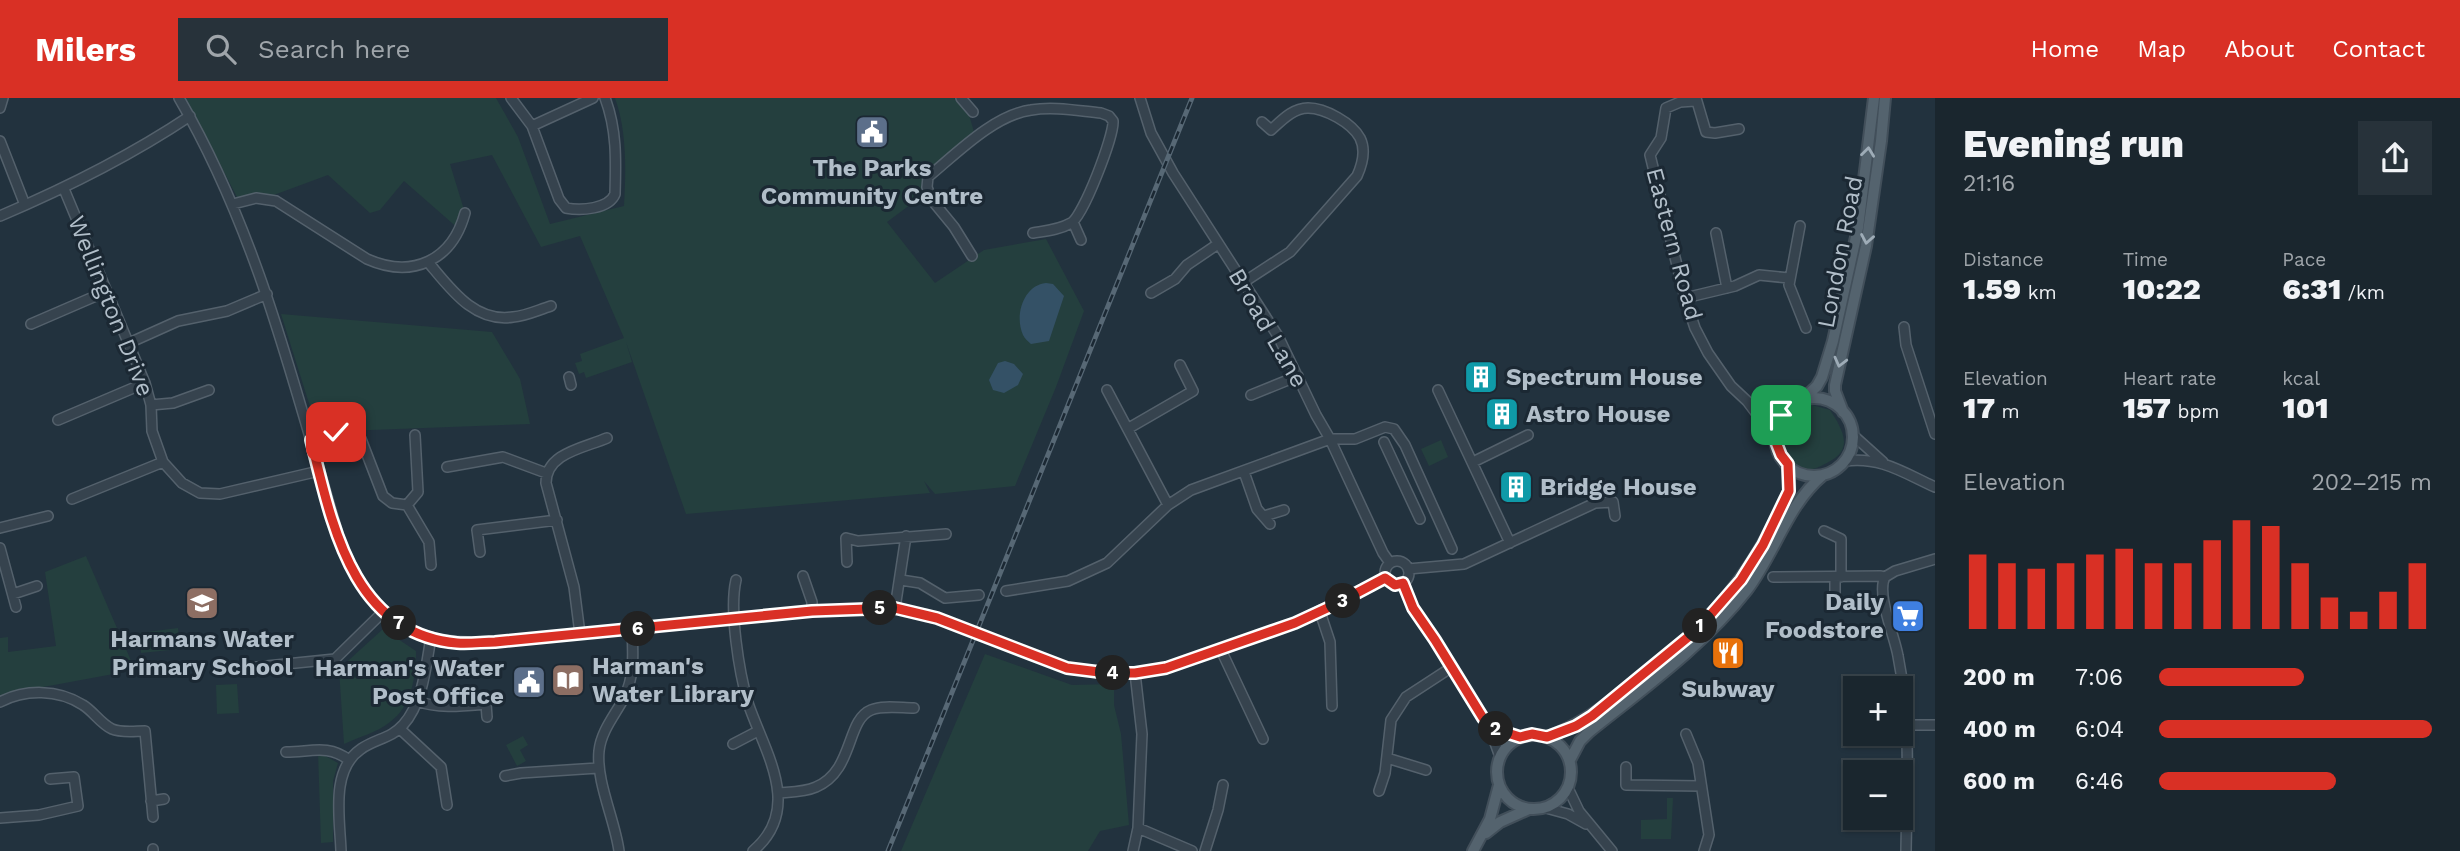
<!DOCTYPE html>
<meta charset="utf-8">
<style>
:root{--surface:#1a262e;--page:#27323a;--text:#f1f3f6;--muted:#9fa5aa;--line:#38434a;--accent:#d93025}
body{margin:0;font-family:"Work Sans",sans-serif;background:var(--page);color:var(--text);height:100vh;display:flex;flex-direction:column;font-size:26px;white-space:nowrap}
*{box-sizing:border-box;margin:0}
p{font-size:23px;color:var(--muted)}
.icon{flex:none;width:38px;height:38px;fill:none;stroke:currentColor;stroke-width:2;stroke-linecap:round;stroke-linejoin:round}
.map{position:relative;flex:1;overflow:hidden}
.details{display:flex;flex-direction:column;background:var(--surface);width:525px}
.details>*{flex:none}
.tools{position:absolute;left:1843px;top:578px;display:grid;gap:14px}
.tools a{display:grid;place-items:center;width:70px;height:70px;border-radius:0px;background:var(--surface);box-shadow:0 2px 5px #0004,0 0 0 2px var(--line);font-size:35px}
.pin{position:absolute;display:grid;place-items:center;width:60px;height:60px;color:#fff;margin:-30px;border-radius:14px;box-shadow:0 4px 10px #0006}
.km{position:absolute;width:35px;height:35px;margin:-18px;border-radius:50%;background:#222;color:#fff;font-size:19px;line-height:35px;text-align:center}
.round{display:grid;place-items:center;flex:none;width:74px;height:74px;border-radius:0px;background:var(--page)}
.summary{display:flex;align-items:center;justify-content:space-between;height:119px;padding:0 28px}
h1{font-size:38px;font-weight:800;line-height:52px}
.stats{display:grid;grid-template-columns:repeat(3,1fr);gap:10px;height:119px;padding:7px 28px}
.stats div{display:grid;align-content:center}
.stats b{font-size:30px;font-weight:800}
.stats small{font-size:19px;font-weight:400}
.stats p{font-size:19px}
.chart{height:196px;padding:14px 28px}
.chart p{display:flex;justify-content:space-between}
.chart svg{width:100%;height:126px;margin-top:7px;stroke:var(--accent);stroke-width:6}
ul{padding:0 28px;list-style:none;font-size:23px}
li{display:grid;grid-template-columns:112px 84px 1fr;align-items:center;height:52px}
li i{height:18px;border-radius:9px;background:var(--accent)}
header{display:flex;align-items:center;gap:42px;box-sizing:border-box;height:98px;padding:0 35px;background:var(--accent);color:#fff}
header strong{font-size:33px}
nav{display:flex;gap:38px;margin-inline-start:auto;font-size:24px}
.search{width:490px;height:63px;background:var(--page);display:flex;align-items:center;gap:18px;box-sizing:border-box;padding:0 24px;border-radius:0px;color:var(--muted);font-size:26px}
main{display:flex;flex:1;min-height:0}
.map>svg:first-child{display:block}
</style>
<header>
<strong>Milers</strong>
<div class="search"><svg class="icon" aria-label="search" viewBox="0 0 24 24"><circle cx="10" cy="10" r="6"/><path d="M15 15l6 6"/></svg>Search here</div>
<nav><a>Home</a><a>Map</a><a>About</a><a>Contact</a></nav>
</header>
<main>
<div class="map">
<svg width="1935" height="753" viewBox="0 0 1935 753">
<rect width="100%" height="100%" fill="#22323e"/>
<path fill="#243f3e" d="M186,0H496L518,39L550,126L624,108C626,73 627,33 615,0H954L969,17L974,34L924,76L922,98L887,124L935,185L984,152L1046,141L1084,213L1056,289L1015,388L935,396L924,383L930,395L686,416L626,244L632,264L586,280L584,274L579,276L575,265L582,263L580,256L624,240L580,138L541,149L492,57L450,66L465,115L460,132L404,83L380,112L370,115L328,77L263,101L239,103Z
M281,216L492,234L520,281L530,326L318,334Z
M1812,307L1830,312C1841,329 1854,349 1832,362C1825,366 1818,370 1810,372L1795,368C1785,354 1770,330 1790,316C1796,312 1805,310 1812,307Z
M1441,342L1448,359L1429,368L1421,351Z
M86,458L135,572L0,597V540L8,539V554L56,548L45,474Z
M178,530L180,551L141,555L139,535Z
M383,531L416,553C416,578 412,608 390,624C378,634 359,639 344,646L339,571Z
M985,556L1072,587L1114,586V607L1121,636L1129,727L1100,733L1088,753H901Z
M237,586L239,615L217,616L216,587Z
M523,638L528,647L520,652L526,663L517,668L506,647Z
M318,654L338,665L333,683V744L321,745Z
M1667,700H1673L1671,741H1641V722L1667,721Z"/>
<path fill="#345166" d="M1046,185L1053,186L1064,198L1049,243L1031,246C1028,243 1025,241 1023,237C1014,217 1024,187 1046,185Z
M1005,263L1014,266L1023,276L1018,287L1004,295L993,292L989,282L998,265Z"/>
<g fill="none" stroke-linecap="round" stroke-linejoin="round">
<g stroke="#54616c" stroke-width="12">
<path id="minor" d="M179,0C259,137 295,292 340,443C373,522 407,548 495,544L812,513L895,510L937,520L1067,570L1107,575H1135L1166,570L1295,525L1386,480
M511,0L532,28L559,101L566,110C581,113 609,111 615,96C616,62 617,32 605,0
M961,0L973,14
M1140,0L1151,35L1173,75L1278,238L1316,317L1330,341L1383,455L1390,465
M1696,0L1706,34L1715,35L1739,31
M1695,3L1680,4L1666,10L1661,40L1650,57L1685,200L1695,230L1708,255L1731,288L1747,303L1774,339
M0,10L3,0
M532,28L593,0
M0,43L25,107
M64,91L145,285L151,307L152,333L163,364L182,385L200,395L220,396L319,373
M233,106L256,100L276,103L367,161C412,181 452,163 465,115
M0,118C66,90 130,58 190,18
M1073,124L1081,142
M1800,128L1789,187L1806,230
M1716,135L1727,190
M972,158L954,129L931,101L927,89L928,79C957,55 994,17 1031,12C1054,8 1079,13 1101,15L1109,18L1113,23C1114,38 1083,119 1071,125C1059,132 1045,133 1033,135
M428,164C450,190 474,225 513,219C526,218 538,212 551,208
M1244,184L1290,154L1357,78C1362,67 1366,52 1360,40C1352,25 1325,10 1308,10C1293,10 1282,22 1271,32L1262,24
M1151,195L1175,181L1187,167L1218,146
M1685,200L1735,188L1759,177L1789,180
M31,226L105,194
M1904,229L1906,247L1935,336
M129,245L178,223L227,213L267,196
M569,279L571,287
M1107,292L1168,407
M1438,292L1510,445
M1251,297L1298,278
M1748,304L1770,313L1788,311
M151,307L173,305L209,292
M58,322L145,285
M1129,330L1193,293L1180,267
M1853,337L1883,364
M311,342C328,336 347,327 361,341L383,398L392,405L407,407
M1384,344L1420,421
M1845,363C1880,358 1904,375 1935,389
M1473,364L1528,337
M447,369L503,359L546,375
M1244,374L1257,411L1270,426
M72,401L163,364
M407,407L418,394L415,337
M407,407L429,444L431,467
M1264,418L1284,412
M0,430L48,418
M1824,433L1841,441V479
M0,450L16,509
M480,454L477,432L557,422
M1385 475a12 12 0 1 1 24 0a12 12 0 1 1-24 0Z
M847,464L846,440L858,443L946,436
M1408,471L1464,466L1595,405L1613,404L1615,418
M803,478L812,504V513
M1773,479L1881,478L1885,479L1895,473L1935,461
M1835,479V502
M1885,479C1876,496 1895,539 1898,558C1911,623 1907,688 1906,753
M736,482C729,512 739,574 748,605C764,653 804,710 753,753
M901,482L920,485L945,500L979,497
M1403,485L1413,510L1435,542L1490,631L1500,659
M1006,493L1068,483L1107,465L1168,407L1191,392L1330,341H1355L1385,329L1394,331L1405,347L1452,451
M13,496L37,488
M895,510L906,438
M1320,514L1330,544L1332,608
M580,536L574,489L546,385C546,355 584,350 607,340
M1221,552L1263,641
M247,570L335,561L383,514
M417,603C438,611 463,608 486,606L487,619
M0,604C25,591 58,591 83,607C93,613 101,626 112,631C121,635 135,633 145,633L153,719
M1487,624L1498,632L1520,639
M1907,627H1935
M400,631L441,669L447,707
M1686,636L1698,665L1709,737L1704,753
M733,646L758,633
M286,654C311,654 328,646 349,662
M1387,660L1426,672
M1626,669V687L1701,688
M505,678L521,675L598,670
M1568,690L1579,713L1612,753
M1379,693L1385,675L1391,622L1406,599L1452,569
M779,695C791,694 805,694 816,689C854,673 846,622 871,612C883,607 901,610 914,610
M151,703L164,701
M1546,710L1568,716L1586,726
M0,720L39,717L78,708L74,679L50,681
M1138,730L1192,753
M153,751V753
M341,753C340,721 330,672 361,651C375,641 392,640 403,627C423,605 426,568 431,539
M619,753C615,722 596,684 599,653C601,633 615,617 624,600C635,577 633,556 632,531
M1133,753L1138,730L1142,636L1135,575
M1205,753L1218,712L1223,687"/>
</g>
<g stroke="#424f5a" stroke-width="14">
<path id="major" d="M1775 339a39 39 0 1 1 78 0a39 39 0 1 1-78 0Z
M1800,304L1817,288L1822,279L1833,243L1858,130L1874,0
M1843,314L1835,293V287L1866,148L1881,43L1885,0
M1497 674a37 37 0 1 1 74 0a37 37 0 1 1-74 0Z
M1547,639C1581,627 1601,610 1629,589C1691,541 1737,498 1773,427C1779,417 1787,405 1789,393C1790,385 1788,375 1788,367
M1570,662L1580,643L1589,634C1644,590 1704,547 1747,492C1775,455 1787,407 1823,377
M1486,735L1500,724L1529,711
M1473,753L1490,721L1499,687"/>
</g>
<use href="#minor" stroke="#36434e" stroke-width="9"/>
<use href="#major" stroke="#54636e" stroke-width="10"/>
<g stroke="#576875" stroke-width="5">
<path id="rail" d="M888,753L1192,0"/>
</g>
<use href="#rail" stroke="#1b2833" stroke-width="2.5" stroke-dasharray="8" stroke-linecap="butt"/>
</g>
<defs><path id="oneway-chevron" d="M-2-3.5L2.5 0L-2 3.5" fill="none" stroke-width="1.6" stroke-linecap="round" stroke-linejoin="round" transform="scale(1.75)"/></defs>
<g stroke="#9eacb7">
<use href="#oneway-chevron" transform="translate(1868 54) rotate(-83)"/>
<use href="#oneway-chevron" transform="translate(1867 141) rotate(100)"/>
<use href="#oneway-chevron" transform="translate(1840 264) rotate(104)"/>
</g>
<g fill="none" stroke-linecap="round" stroke-linejoin="round">
<g stroke="#fff" stroke-width="14">
<path id="route" d="M336,334L311,342C332,426 352,536 457,545C470,546 483,544 495,544L812,513L895,510L937,520L1067,570L1107,575H1135L1166,570L1295,525L1336,506L1385,480L1395,487L1403,485L1413,510L1435,542L1483,620L1498,632L1520,639L1532,636L1547,639L1576,628L1592,618L1698,531L1741,482L1763,447L1789,393L1788,366L1781,357L1774,339L1775,331L1781,317"/>
</g>
<use href="#route" stroke="#d93025" stroke-width="9"/>
</g>
<defs>
<g id="civic-square" transform="scale(1.75)"><rect x="-9" y="-9" width="18" height="18" rx="4" fill="#5c6f8a" stroke="#1b2833"/><path d="M-.6-6.5H3V-4.5H.6V-3L4-1V1h2V6H-6V1h2V-1L-.6-3ZM-1.2 2.5V6h2.4V2.5Z" fill="#fff"/></g>
<g id="building-square" transform="scale(1.75)"><rect x="-9" y="-9" width="18" height="18" rx="4" fill="#0f9aa8" stroke="#1b2833"/><path d="M-4-6H4V6H1V3H-1V6H-4ZM-2.5-4.3h1.7v1.8h-1.7ZM.8-4.3h1.7v1.8H.8ZM-2.5-1h1.7V.8h-1.7ZM.8-1h1.7V.8H.8Z" fill="#fff"/></g>
<g id="school-square" transform="scale(1.75)"><rect x="-9" y="-9" width="18" height="18" rx="4" fill="#8d6e63" stroke="#1b2833"/><path d="M0-5L7-2L0 1L-7-2ZM-4 1L0 2.5L4 1V4Q0 6-4 4Z" fill="#fff"/></g>
<g id="supermarket-square" transform="scale(1.75)"><rect x="-9" y="-9" width="18" height="18" rx="4" fill="#3f7fe0" stroke="#1b2833"/><path d="M-6-5.5h2.5l.6 2H6L4.5 2H-2.5L-4.4-4H-6ZM-1.5 3.2a1.3 1.3 0 1 0 .1 0ZM3 3.2a1.3 1.3 0 1 0 .1 0Z" fill="#fff"/></g>
<g id="restaurant-square" transform="scale(1.75)"><rect x="-9" y="-9" width="18" height="18" rx="4" fill="#e8710a" stroke="#1b2833"/><path d="M-5-6h1v4h1v-4h1v4h1v-4h1v5L-1.5 .5V6h-2V.5L-5-1ZM5-6V6H3V1.5H1.5Q1.5-4 5-6Z" fill="#fff"/></g>
<g id="library-square" transform="scale(1.75)"><rect x="-9" y="-9" width="18" height="18" rx="4" fill="#8d6e63" stroke="#1b2833"/><path d="M-6-4Q-3-5.5-.7-3.5V5Q-3 3-6 4ZM6-4Q3-5.5 .7-3.5V5Q3 3 6 4Z" fill="#fff"/></g>
</defs>
<g fill-rule="evenodd">
<use href="#civic-square" x="872" y="34"/>
<use href="#building-square" x="1481" y="279"/>
<use href="#building-square" x="1502" y="316"/>
<use href="#building-square" x="1516" y="389"/>
<use href="#school-square" x="202" y="505"/>
<use href="#supermarket-square" x="1908" y="518"/>
<use href="#restaurant-square" x="1728" y="555"/>
<use href="#library-square" x="568" y="582"/>
<use href="#civic-square" x="529" y="584"/>
</g>
<g text-anchor="middle" dominant-baseline="central" stroke-width="6" stroke-linejoin="round" paint-order="stroke">
<g font-size="24" font-weight="bold" fill="#b1bec9" stroke="#1b2833" text-anchor="start">
<text x="872" y="70" text-anchor="middle">The Parks<tspan x="872" dy="28">Community Centre</tspan></text>
<text x="1506" y="279">Spectrum House</text>
<text x="1526" y="316">Astro House</text>
<text x="1540" y="389">Bridge House</text>
<text x="1884" y="504" text-anchor="end">Daily<tspan x="1884" dy="28">Foodstore</tspan></text>
<text x="202" y="541" text-anchor="middle">Harmans Water<tspan x="202" dy="28">Primary School</tspan></text>
<text x="592" y="568">Harman's<tspan x="592" dy="28">Water Library</tspan></text>
<text x="504" y="570" text-anchor="end">Harman's Water<tspan x="504" dy="28">Post Office</tspan></text>
<text x="1728" y="591" text-anchor="middle">Subway</text>
</g>
<g font-size="24" fill="#b1bec9" stroke="#1b2833">
<text transform="translate(1674 146) rotate(75)">Eastern Road</text>
<text transform="translate(1840 154) rotate(-79)">London Road</text>
<text transform="translate(111 208) rotate(68)">Wellington Drive</text>
<text transform="translate(1268 230) rotate(60)">Broad Lane</text>
</g>
</g>
</svg>
<div class="tools">
<a>+</a>
<a>−</a>
</div>
<div class="pin" style="left:1781px;top:317px;background:#1e9e55"><svg class="icon" aria-label="arrive" viewBox="0 0 24 24"><path d="M6 21V4h12l-3 4 3 4H6"/></svg></div>
<div class="pin" style="left:336px;top:334px;background:#d93025"><svg class="icon" aria-label="check" viewBox="0 0 24 24"><path d="M5 12l5 5 9-10"/></svg></div>
<b class="km" style="left:1700px;top:528px">1</b>
<b class="km" style="left:1496px;top:631px">2</b>
<b class="km" style="left:1343px;top:503px">3</b>
<b class="km" style="left:1113px;top:575px">4</b>
<b class="km" style="left:880px;top:510px">5</b>
<b class="km" style="left:638px;top:531px">6</b>
<b class="km" style="left:399px;top:525px">7</b>
</div>
<section class="details">
<div class="summary"><div><h1>Evening run</h1><p>21:16</p></div><a class="round"><svg class="icon" aria-label="share" viewBox="0 0 24 24"><path d="M12 15V3M7 8l5-5 5 5M5 13v7h14v-7"/></svg></a></div>
<div class="stats">
<div><p>Distance</p><b>1.59<small> km</small></b></div>
<div><p>Time</p><b>10:22</b></div>
<div><p>Pace</p><b>6:31<small> /km</small></b></div>
</div>
<div class="stats">
<div><p>Elevation</p><b>17<small> m</small></b></div>
<div><p>Heart rate</p><b>157<small> bpm</small></b></div>
<div><p>kcal</p><b>101</b></div>
</div>
<div class="chart"><p><span>Elevation</span>202–215 m</p>
<svg viewBox="0 0 160 44" preserveAspectRatio="none"><path d="M5 44V18M15 44V21M25 44V23M35 44V21M45 44V18M55 44V16M65 44V21M75 44V21M85 44V13M95 44V6M105 44V8M115 44V21M125 44V33M135 44V38M145 44V31M155 44V21"/></svg>
</div>
<ul>
<li><b>200 m</b>7:06<i style="width:53%"></i></li>
<li><b>400 m</b>6:04<i style="width:100%"></i></li>
<li><b>600 m</b>6:46<i style="width:65%"></i></li>
</ul>
</section>
</main>
